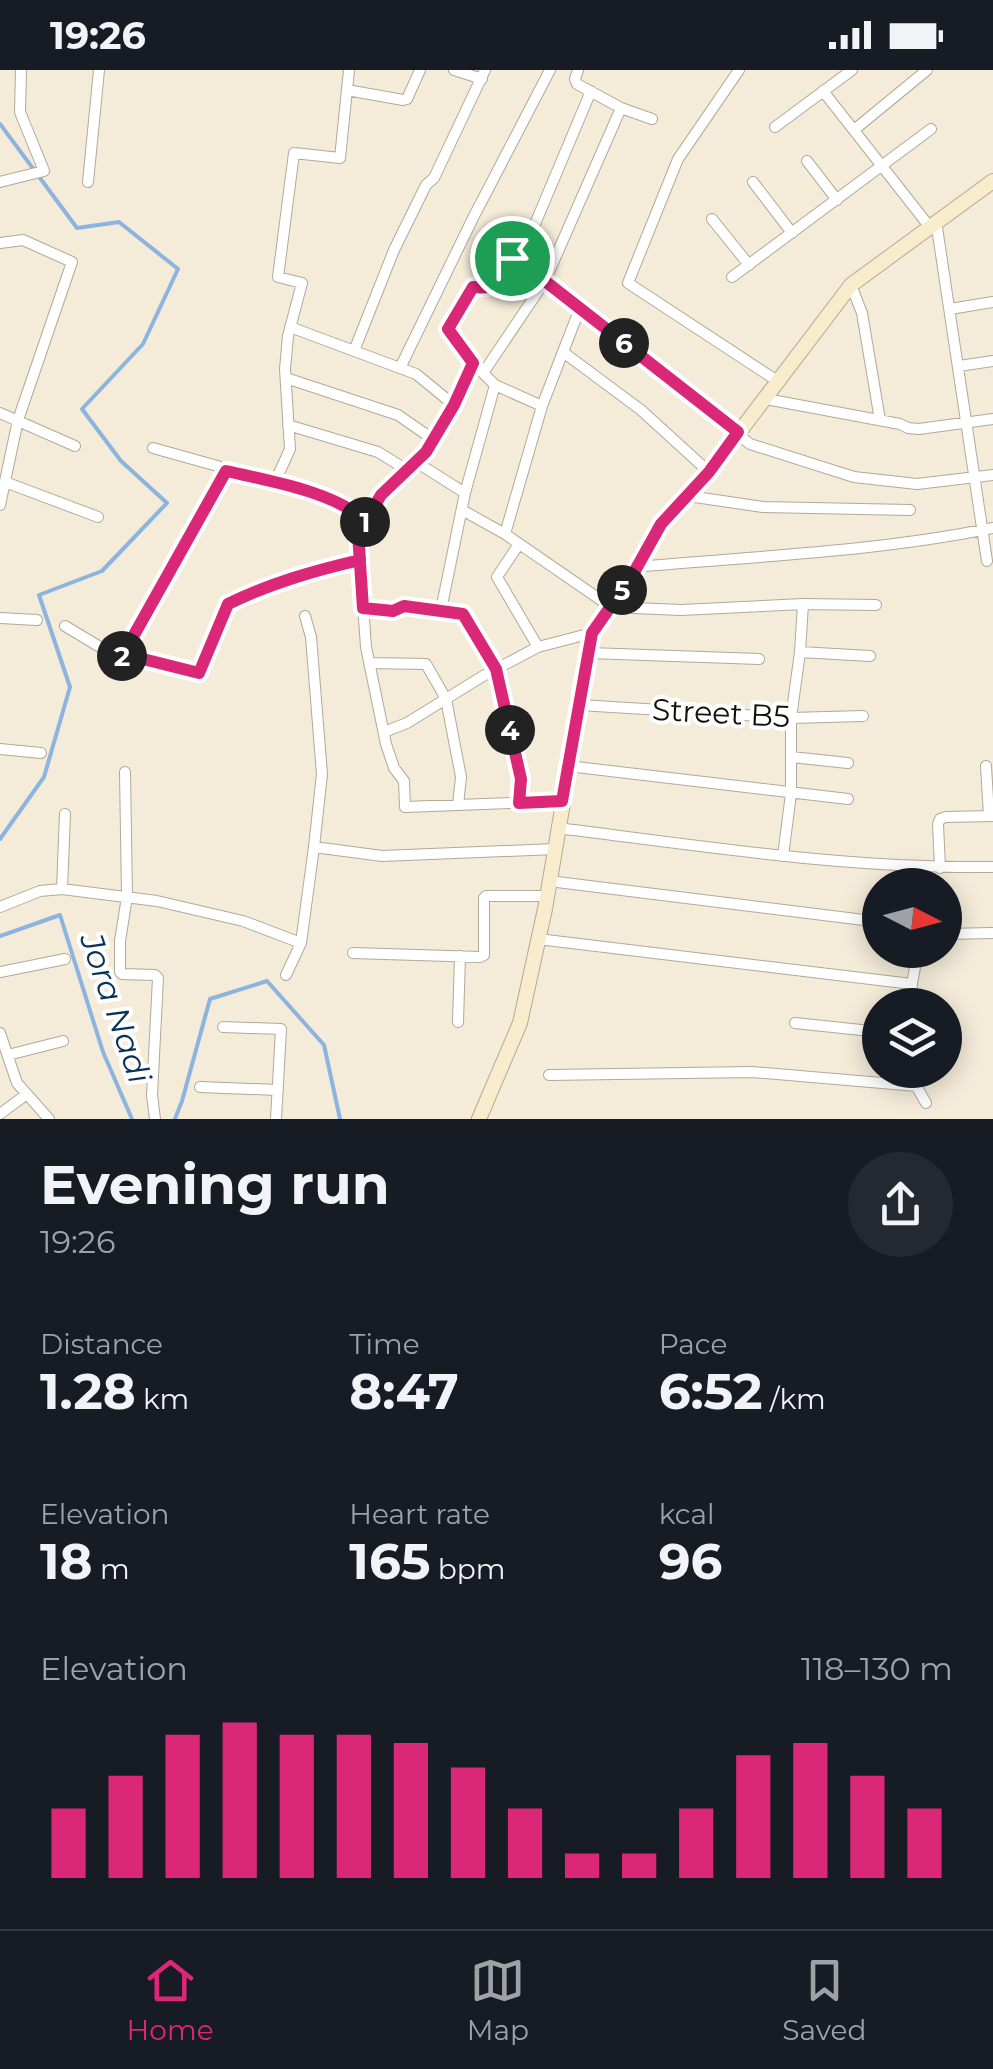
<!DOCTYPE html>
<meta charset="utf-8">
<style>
:root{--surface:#171b24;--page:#242831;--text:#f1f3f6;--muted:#9ea1a6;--line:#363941;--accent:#db2777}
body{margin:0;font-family:Montserrat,sans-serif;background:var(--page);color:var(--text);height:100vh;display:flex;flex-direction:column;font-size:38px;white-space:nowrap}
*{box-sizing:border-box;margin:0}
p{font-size:32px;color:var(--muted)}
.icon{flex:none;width:55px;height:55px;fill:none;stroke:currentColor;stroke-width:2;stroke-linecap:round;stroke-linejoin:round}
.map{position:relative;height:1049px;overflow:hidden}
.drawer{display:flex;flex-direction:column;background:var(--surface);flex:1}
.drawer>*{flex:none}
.needle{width:65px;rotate:96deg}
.controls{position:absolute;left:862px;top:798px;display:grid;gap:20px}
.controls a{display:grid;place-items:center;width:100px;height:100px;border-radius:50%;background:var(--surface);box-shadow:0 5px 25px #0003;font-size:50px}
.pin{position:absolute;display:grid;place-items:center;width:85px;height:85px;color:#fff;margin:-42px;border:5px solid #fff;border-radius:50%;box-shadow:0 2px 10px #0007}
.km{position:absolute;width:50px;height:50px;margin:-25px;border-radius:50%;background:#222;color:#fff;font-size:28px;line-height:50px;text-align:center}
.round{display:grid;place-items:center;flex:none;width:105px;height:105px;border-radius:52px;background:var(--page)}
.summary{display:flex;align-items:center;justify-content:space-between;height:170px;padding:0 40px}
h1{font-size:55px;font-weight:700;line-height:75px}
.stats{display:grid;grid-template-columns:repeat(3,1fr);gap:15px;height:170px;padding:10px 40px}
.stats div{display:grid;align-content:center}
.stats b{font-size:50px;font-weight:700}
.stats small{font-size:28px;font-weight:400}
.stats p{font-size:28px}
.chart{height:280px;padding:20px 40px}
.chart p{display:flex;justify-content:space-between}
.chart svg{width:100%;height:180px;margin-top:10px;stroke:var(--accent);stroke-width:6}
.status{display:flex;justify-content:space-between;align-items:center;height:70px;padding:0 50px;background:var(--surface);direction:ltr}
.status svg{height:28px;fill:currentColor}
.tabs{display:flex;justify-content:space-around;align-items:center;height:140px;border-top:2px solid var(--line);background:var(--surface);font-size:28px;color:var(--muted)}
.tabs a{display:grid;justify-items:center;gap:5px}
.tabs .active{color:var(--accent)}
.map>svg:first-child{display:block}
</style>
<div class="status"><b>19:26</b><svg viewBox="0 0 49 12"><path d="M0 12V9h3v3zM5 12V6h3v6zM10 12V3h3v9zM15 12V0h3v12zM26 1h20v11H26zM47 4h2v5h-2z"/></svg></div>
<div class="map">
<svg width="993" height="1049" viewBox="0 0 993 1049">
<rect width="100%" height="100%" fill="#f4ebd9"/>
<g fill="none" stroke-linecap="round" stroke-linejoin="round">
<path stroke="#8cb4df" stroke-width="4" d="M0,54L77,158L119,152L178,199L143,274L82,339L121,391L167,433L102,501L39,525L70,617L44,707L0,769
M0,866L60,845L103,982L132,1049
M175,1049L182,1031L210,929L267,911L324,975L340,1049"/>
<g stroke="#b2a998" stroke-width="12">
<path id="street" d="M454,0L482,9
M578,0L575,9L577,14L621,38L652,49
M739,0L678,89L628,213L779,312
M347,20L403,30L407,29L420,0
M823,21L929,156
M775,57L852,0
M854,60L927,0
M807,91L837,130
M0,112L44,101L20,42L21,0
M88,112L99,0
M753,112L792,163
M712,149L749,195
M936,151L987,491
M0,173L23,170L72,192L18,350L0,435
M512,189L545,211L750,374L854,407L917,414L993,405
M732,207L931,59
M851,215L862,243L880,350
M950,239L993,232
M290,257L416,304L454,335
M354,281L394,180L426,115L434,108L485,0
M563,282L641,340L709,402
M473,293L434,370L426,382L381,425L358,464L366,577L386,674L394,698L404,711L405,737L562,731
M959,296L993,291
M400,298L473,148L550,0
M483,303L545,211L621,38
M286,308L398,345L434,370
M766,329L900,354L908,358L919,359L993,349
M542,336L580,238
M0,343L75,376
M288,355L378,382L407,400
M153,378L221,397L226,401C266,410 336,422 365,451
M5,412L98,447
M275,412L290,379L285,299L288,266L302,213L278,207L294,83L340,88L349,0
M465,423L495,315L473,293L448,259L473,217L487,218L498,214L519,176L535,154L591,21
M688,426L763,437L910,440
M462,440L505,464L542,336L495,315
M505,464L611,537L681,540L803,534L800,582L870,586
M519,474L497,507L538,577
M637,497C756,486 876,482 993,458
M803,534L876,535
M363,538L393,541L405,536L441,540L465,423L416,392
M441,540L463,544L496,599L521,709L519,733
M305,546L311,567L322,704L314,777L382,786L555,779
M0,548L37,550
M65,556L120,589L226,401
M589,583L759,589
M120,589L139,588L199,603L228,534C271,513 313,501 359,490
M369,593L426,594L446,629L461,707L458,735
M579,635L791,648L863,646
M384,662L407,653L483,606L538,577L592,563
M0,679L41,683
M791,687L848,693
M568,696L848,729
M986,696L989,746
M125,702L127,827L120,871V902L122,904L155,905L158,908L152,1025L155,1049
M558,758C702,776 848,799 993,797
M783,786L791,724V648L800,582
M940,798L938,754L940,749L946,747L993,746
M549,811L880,852
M62,819L65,744
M0,837L40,821L62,819L157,831L243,851L301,873
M945,864L993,863
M538,869L912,914L910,935
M353,883L480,887L484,885V828L486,826H547
M0,902L65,889
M286,905L301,873L314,777
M912,914L918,880
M458,952L460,886
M795,953L880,962
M223,957L281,959L276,1049
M0,963L17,1013L49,1049
M8,985L63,971
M907,1000L926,1033
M549,1005L752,1002L917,1016
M200,1017L278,1020
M0,1044L27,1024"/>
</g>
<g stroke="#b2a998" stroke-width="16">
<path id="secondary" d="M479,1049L520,953L545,839L592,563L632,506L661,454L709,402L851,215L993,111"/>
</g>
<use href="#street" stroke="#fff" stroke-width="10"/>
<use href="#secondary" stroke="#f8eccd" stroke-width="14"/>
</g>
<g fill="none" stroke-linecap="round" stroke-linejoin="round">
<g stroke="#fff" stroke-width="20">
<path id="route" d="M512,188C500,210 500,220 473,217L448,259L473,293L454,335L426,382L381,425L358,464L360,490C313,501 271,513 228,534L199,603L139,588L120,590L226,401C266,410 336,422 365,451L358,464L363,538L393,541L404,536L463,544L496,599L521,709L519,733L562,731L592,563L632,506L661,454L709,402L738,362L545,211L512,188"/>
</g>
<use href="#route" stroke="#db2777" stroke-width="12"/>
</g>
<g text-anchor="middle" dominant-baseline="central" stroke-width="8" stroke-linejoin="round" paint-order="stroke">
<g font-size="30" fill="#13100a" stroke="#fff">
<text transform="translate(721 643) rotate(3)">Street B5</text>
</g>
<g font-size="32" font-style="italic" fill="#06325a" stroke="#fff">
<text transform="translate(116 938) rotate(71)">Jora Nadi</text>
</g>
</g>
</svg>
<div class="controls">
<a><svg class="needle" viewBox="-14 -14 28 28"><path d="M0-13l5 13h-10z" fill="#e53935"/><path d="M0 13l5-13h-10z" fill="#9ea1a6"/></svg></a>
<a><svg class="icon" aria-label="layers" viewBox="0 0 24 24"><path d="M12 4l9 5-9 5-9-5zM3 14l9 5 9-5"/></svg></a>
</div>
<div class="pin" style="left:512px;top:188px;background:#1e9e55"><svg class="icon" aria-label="arrive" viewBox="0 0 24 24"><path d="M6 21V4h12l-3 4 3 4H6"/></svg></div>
<b class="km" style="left:365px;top:452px">1</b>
<b class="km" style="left:122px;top:586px">2</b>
<b class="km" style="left:510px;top:660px">4</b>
<b class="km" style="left:622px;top:520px">5</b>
<b class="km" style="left:624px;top:273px">6</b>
</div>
<section class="drawer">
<div class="summary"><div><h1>Evening run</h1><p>19:26</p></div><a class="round"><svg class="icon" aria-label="share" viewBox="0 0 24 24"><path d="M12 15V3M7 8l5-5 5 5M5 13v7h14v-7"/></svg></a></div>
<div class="stats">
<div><p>Distance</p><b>1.28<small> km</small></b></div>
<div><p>Time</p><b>8:47</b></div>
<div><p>Pace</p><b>6:52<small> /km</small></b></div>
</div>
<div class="stats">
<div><p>Elevation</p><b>18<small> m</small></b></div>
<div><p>Heart rate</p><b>165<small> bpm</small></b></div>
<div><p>kcal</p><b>96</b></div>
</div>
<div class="chart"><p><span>Elevation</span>118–130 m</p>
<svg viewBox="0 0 160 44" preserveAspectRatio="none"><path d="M5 44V27M15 44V19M25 44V9M35 44V6M45 44V9M55 44V9M65 44V11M75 44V17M85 44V27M95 44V38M105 44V38M115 44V27M125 44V14M135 44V11M145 44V19M155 44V27"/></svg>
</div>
</section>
<nav class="tabs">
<a class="active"><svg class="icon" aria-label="home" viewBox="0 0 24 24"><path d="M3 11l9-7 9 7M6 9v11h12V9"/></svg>Home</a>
<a><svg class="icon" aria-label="map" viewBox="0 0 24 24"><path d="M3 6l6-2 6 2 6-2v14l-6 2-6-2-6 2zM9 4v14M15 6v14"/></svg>Map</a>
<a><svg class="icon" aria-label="saved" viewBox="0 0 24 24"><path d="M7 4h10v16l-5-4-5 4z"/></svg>Saved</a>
</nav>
